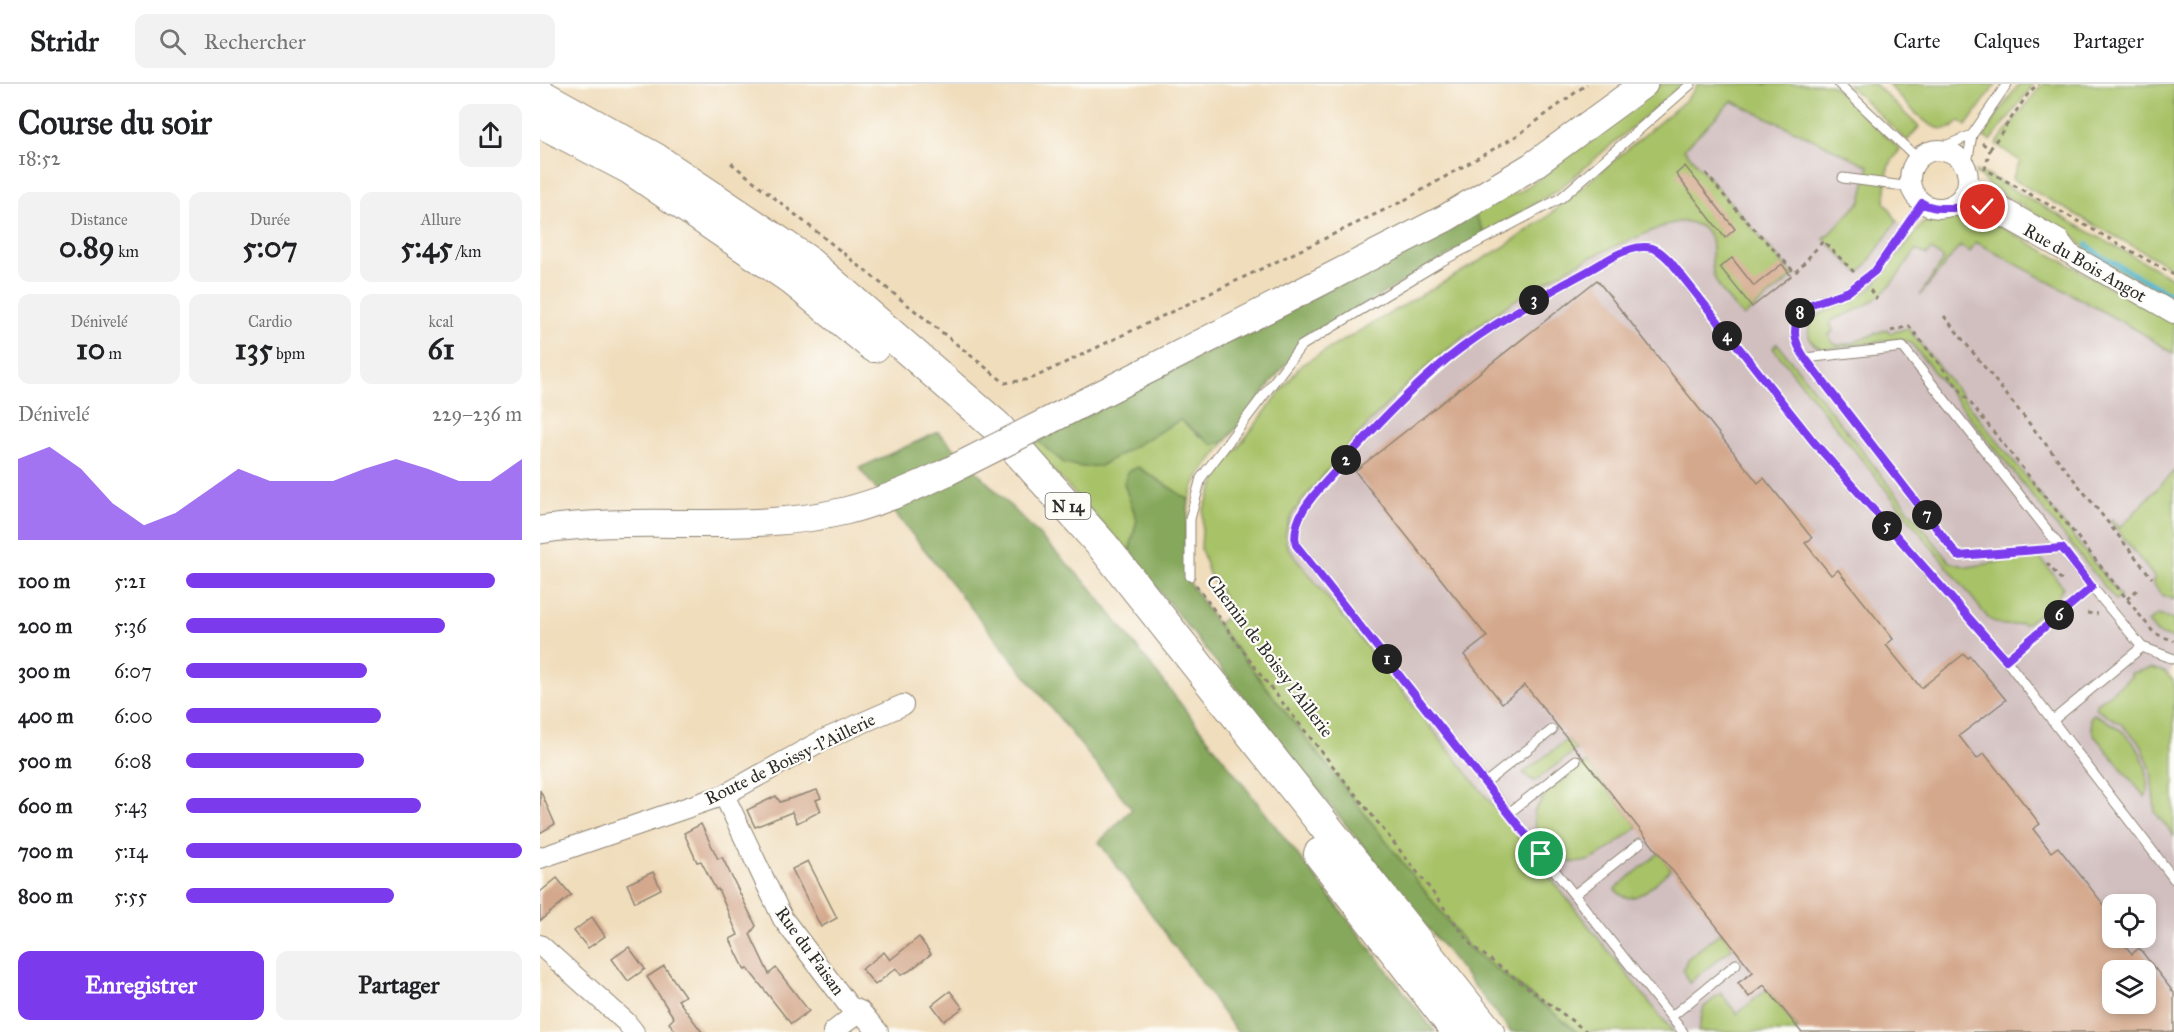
<!DOCTYPE html>
<html lang="fr">
<meta charset="utf-8">
<style>
:root{--surface:#fff;--page:#f2f2f2;--text:#202124;--muted:#757577;--line:#e0e0e0;--accent:#7c3aed}
body{margin:0;font-family:"IM FELL Great Primer",serif;background:var(--page);color:var(--text);height:100vh;display:flex;flex-direction:column;font-size:22px;white-space:nowrap}
*{box-sizing:border-box;margin:0}
p{font-size:20px;color:var(--muted)}
.icon{flex:none;width:33px;height:33px;fill:none;stroke:currentColor;stroke-width:2;stroke-linecap:round;stroke-linejoin:round}
.map{position:relative;flex:1;overflow:hidden}
.sheet{display:flex;flex-direction:column;background:var(--surface);width:540px}
.sheet>*{flex:none}
.tools{position:absolute;left:1562px;top:810px;display:grid;gap:12px}
.tools a{display:grid;place-items:center;width:54px;height:54px;border-radius:12px;background:var(--surface);box-shadow:0 3px 9px #0003;font-size:30px}
.pin{position:absolute;display:grid;place-items:center;width:51px;height:51px;color:#fff;margin:-26px;border:3px solid #fff;border-radius:50%;box-shadow:0 2px 6px #0007}
.km{position:absolute;width:30px;height:30px;margin:-15px;border-radius:50%;background:#222;color:#fff;font-size:16px;line-height:30px;text-align:center}
.round{display:grid;place-items:center;flex:none;width:63px;height:63px;border-radius:12px;background:var(--page)}
.summary{display:flex;align-items:center;justify-content:space-between;height:102px;padding:0 18px}
h1{font-size:33px;font-weight:700;line-height:45px}
.figures{display:grid;grid-template-columns:repeat(3,1fr);gap:9px;height:102px;padding:6px 18px}
.figures div{display:grid;align-content:center;border-radius:12px;background:var(--page);text-align:center}
.figures b{font-size:30px;font-weight:700}
.figures small{font-size:16px;font-weight:400}
.figures p{font-size:16px}
.chart{height:168px;padding:12px 18px}
.chart p{display:flex;justify-content:space-between}
.chart svg{width:100%;height:108px;margin-top:6px;fill:var(--accent);opacity:.7}
.button{display:flex;gap:12px;margin-top:auto;padding:12px 18px}
.button a{flex:1;height:69px;border-radius:12px;background:var(--accent);color:#fff;font-size:24px;font-weight:700;line-height:69px;text-align:center}
.button a+a{background:var(--page);color:var(--text)}
ul{padding:0 18px;list-style:none;font-size:20px}
li{display:grid;grid-template-columns:96px 72px 1fr;align-items:center;height:45px}
li i{height:15px;border-radius:8px;background:var(--accent)}
header{display:flex;align-items:center;gap:36px;box-sizing:border-box;height:84px;padding:0 30px;background:var(--surface);border-bottom:2px solid var(--line)}
header strong{font-size:28px}
nav{display:flex;gap:33px;margin-inline-start:auto;font-size:21px}
.search{width:420px;height:54px;background:var(--page);display:flex;align-items:center;gap:15px;box-sizing:border-box;padding:0 21px;border-radius:12px;color:var(--muted);font-size:22px}
main{display:flex;flex:1;min-height:0}
.map>svg:first-child{display:block}
</style>
<header>
<strong>Stridr</strong>
<div class="search"><svg class="icon" aria-label="search" viewBox="0 0 24 24"><circle cx="10" cy="10" r="6"/><path d="M15 15l6 6"/></svg>Rechercher</div>
<nav><a>Carte</a><a>Calques</a><a>Partager</a></nav>
</header>
<main>
<section class="sheet">
<div class="summary"><div><h1>Course du soir</h1><p>18:52</p></div><a class="round"><svg class="icon" aria-label="share" viewBox="0 0 24 24"><path d="M12 15V3M7 8l5-5 5 5M5 13v7h14v-7"/></svg></a></div>
<div class="figures">
<div><p>Distance</p><b>0.89<small> km</small></b></div>
<div><p>Durée</p><b>5:07</b></div>
<div><p>Allure</p><b>5:45<small> /km</small></b></div>
</div>
<div class="figures">
<div><p>Dénivelé</p><b>10<small> m</small></b></div>
<div><p>Cardio</p><b>135<small> bpm</small></b></div>
<div><p>kcal</p><b>61</b></div>
</div>
<div class="chart"><p><span>Dénivelé</span>229–236 m</p>
<svg viewBox="0 0 160 44" preserveAspectRatio="none"><path d="M0 44V11L10 6L20 15L30 29L40 38L50 33L60 24L70 15L80 20L90 20L100 20L110 15L120 11L130 15L140 20L150 20L160 11V44z"/></svg>
</div>
<ul>
<li><b>100 m</b>5:21<i style="width:92%"></i></li>
<li><b>200 m</b>5:36<i style="width:77%"></i></li>
<li><b>300 m</b>6:07<i style="width:54%"></i></li>
<li><b>400 m</b>6:00<i style="width:58%"></i></li>
<li><b>500 m</b>6:08<i style="width:53%"></i></li>
<li><b>600 m</b>5:43<i style="width:70%"></i></li>
<li><b>700 m</b>5:14<i style="width:100%"></i></li>
<li><b>800 m</b>5:55<i style="width:62%"></i></li>
</ul>
<div class="button"><a>Enregistrer</a><a>Partager</a></div>
</section>
<div class="map">
<svg width="1634" height="948" viewBox="0 0 1634 948">
<rect width="100%" height="100%" fill="#fdfcf7"/>
<filter id="ink" filterUnits="userSpaceOnUse"><feTurbulence type="fractalNoise" baseFrequency=".0167" numOctaves="2"/><feDisplacementMap in="SourceGraphic" scale="12" xChannelSelector="R" yChannelSelector="G"/><feConvolveMatrix kernelMatrix="1 2 1 2 8 2 1 2 1" color-interpolation-filters="sRGB"/></filter>
<filter id="wash" filterUnits="userSpaceOnUse"><feTurbulence type="fractalNoise" baseFrequency=".008" numOctaves="4" result="noise"/><feDisplacementMap in="SourceGraphic" scale="24" xChannelSelector="R" yChannelSelector="G"/><feGaussianBlur stdDeviation="1.35" result="paint"/><feColorMatrix in="noise" values="0 0 0 0 0 0 0 0 0 0 0 0 0 0 0 0 0 1.4 0 .05"/><feComposite in="paint" operator="in"/></filter>
<g filter="url(#wash)">
<rect width="100%" height="100%" fill="#f0ddbc"/>
<path fill="#d1bfbf" fill-rule="evenodd" d="M1163,0L1348,83L1345,118L1357,137L1379,154L1429,139L1634,255V574L1623,612L1634,715V948H1075L707,547L679,510L669,490L661,465V445L668,411L680,387L761,281L962,164L1007,133L1079,75ZM1572,820H1605V854H1572ZM1572,886H1605V920H1572Z"/>
<path fill="#a8c268" stroke="#6a764a" stroke-width="1.5" d="M1115,0H1143L1018,106L945,150L934,128L981,107L1011,86L1028,68Z
M1158,0H1291L1360,65L1348,83L1345,118L1357,137L1325,183L1319,189L1284,155L1321,117L1329,82L1192,17L1144,65L1254,192L1203,233C1193,221 1179,207 1174,192C1167,172 1183,149 1152,139C1135,134 1115,146 1100,152C972,201 862,292 778,398C764,414 736,442 749,465L1133,948H1038L929,864L677,540L693,529L669,490L661,465L663,427L680,387L761,281L962,164L1007,133L1147,15Z
M1307,0H1335L1379,43L1367,57Z
M1348,0H1456L1426,42L1420,37C1398,64 1364,16 1348,0Z
M1479,0H1494L1451,57L1442,52Z
M1502,0H1634V185L1472,95L1480,77L1456,60Z
M1434,87L1447,91L1634,195V218L1550,171L1532,150L1454,106Z
M1420,129H1433L1449,136L1630,237L1634,239V270L1602,249L1436,158L1430,168L1420,162L1380,211L1404,175L1391,166L1387,171L1376,166C1346,209 1341,218 1290,237L1293,248L1289,250L1291,257L1297,261L1312,259L1347,245L1350,249L1368,244L1581,513L1576,517L1371,259L1360,255L1285,265C1269,262 1264,248 1273,234L1331,205L1383,139Z
M1237,259L1410,478L1427,483L1499,472L1523,503L1515,518L1484,541L1482,539C1469,543 1459,542 1448,534L1233,264Z
M640,335L659,352L686,357L657,394L649,416L613,393L584,400L597,436L589,469L490,361L498,357L524,379L560,382Z
M1634,387V516L1622,511L1612,498L1615,494L1570,437L1572,435L1580,444Z
M1618,531L1634,536V555L1617,549L1608,538Z
M1611,584L1625,588L1634,597V752L1615,728L1611,686L1601,660L1581,640L1556,624L1558,619L1591,593V589Z
M1554,630C1581,643 1603,660 1607,691C1608,699 1610,707 1605,713L1553,650L1550,634Z
M1028,655L1036,666L999,694L994,697L983,689Z
M1046,678L1098,743C1069,764 1038,800 1007,762C998,751 993,743 994,728L1006,709Z
M1119,769L1131,785C1116,797 1092,829 1075,805Z
M1181,848L1193,863L1149,899L1143,887L1147,875Z
M1227,905L1258,945L1254,948H1158L1164,923L1181,909L1197,930Z"/>
<path fill="#86a85c" stroke="#586a44" stroke-width="1.5" d="M934,128L945,150L765,255L686,357L673,361L640,336L560,382L542,383L524,379L498,357Z
M398,348L551,504L895,948H697L559,758L592,725L319,384Z
M598,383L649,416L644,475L647,495L677,540L929,864L1038,948H971L589,469L597,436L584,400L587,388Z"/>
<g fill="none" stroke-linecap="round" stroke-linejoin="round">
<path stroke="#4db1cc" stroke-width="5" d="M1547,161L1559,171L1634,212"/>
</g>
<g id="blocks">
<path fill="#d4a88c" fill-rule="evenodd" d="M1145,82L1195,145L1185,154L1136,90Z
M1192,174L1214,202L1242,180L1251,192L1212,223L1180,183Z
M1057,196L1218,399L1224,394L1272,454L1265,459L1291,491L1298,486L1353,555L1346,561L1381,604L1424,570L1428,574L1430,572L1466,616L1419,652L1437,675L1444,669L1500,740L1493,745L1511,768L1518,763L1572,831L1567,838L1572,845V854H1579L1592,870L1599,864L1634,909V948H1261L1224,901L1209,913L1198,899L1213,888L985,601L962,619L924,571L947,553L815,387ZM1572,886H1605V920H1572Z
M0,706L15,740L0,749Z
M277,706L281,714L276,716L281,727L257,739L252,728L215,743L207,726L236,712L240,718Z
M161,740L178,775L182,773L216,842L210,850L229,890L236,884L269,927L251,940L208,885L205,886L190,855L198,851L178,805L176,806L161,777L157,778L144,749Z
M268,777L297,834L281,843L252,785Z
M113,788L121,805L95,818L87,800Z
M17,794L31,811L0,837V808Z
M52,833L65,852L48,864L34,847Z
M379,853L391,870L369,887L361,891L356,884L335,901L322,885L344,868L350,876Z
M89,863L105,885L88,897L72,875Z
M124,882L145,912L138,916L162,948H137L129,939L134,934L107,893Z
M410,907L423,924L404,937L392,921Z"/>
</g>
</g>
<g filter="url(#ink)">
<use href="#blocks" fill-opacity="0" stroke="#8e8474" stroke-width="1.5"/>
<g fill="none" stroke-linecap="round" stroke-linejoin="round">
<g stroke="#8e8474" stroke-width="11">
<path id="service" d="M1299,0L1378,75
M1395,66L1432,51
M1426,85L1432,51L1467,0
M1428,90L1440,105L1523,152L1532,164
M1303,94L1371,103
M1382,119L1335,187L1309,207L1263,223C1252,242 1252,255 1265,274L1363,263L1552,503L1602,563
M1265,274L1418,472L1522,464
M650,492V435L661,394L761,262L902,177L1021,114L1151,0
M1466,576L1552,503
M1512,637L1602,563L1634,575
M945,699L1012,646
M969,729L1036,676
M1034,811L1100,759
M1131,933L1196,880
M1143,948L756,461C750,431 780,405 798,384C832,346 867,308 907,275C950,241 998,214 1046,188C1063,179 1083,164 1103,163C1115,162 1122,169 1130,177L1273,357L1466,576L1634,795"/>
</g>
<g stroke="#8e8474" stroke-width="22">
<path id="minor" d="M1370 95a29 29 0 1 1 58 0a29 29 0 1 1-58 0Z
M1410,122H1435L1456,128L1634,229
M184,711L243,835L309,922L320,927L338,948
M0,774L184,711L283,656L363,621
M0,861L86,938L94,948
M293,948L320,927"/>
</g>
<g stroke="#8e8474" stroke-width="29">
<path id="secondary" d="M514,334L906,134L992,82L1104,0
M0,446C101,430 205,451 305,427C341,418 374,404 407,388"/>
</g>
<g stroke="#8e8474" stroke-width="34">
<path id="trunk" d="M0,11L115,75L265,176L456,342L563,462L948,948
M0,37L90,84L251,194L334,262
M780,770L918,948"/>
</g>
<path stroke="#8e8474" stroke-width="3" stroke-dasharray="4.5 4.5" stroke-linecap="butt" d="M1442,59L1450,65L1445,85L1634,191
M1450,65L1490,7L1499,0
M191,79L465,299L491,295L863,117L978,51L1047,0
M1166,89C1193,125 1225,155 1255,189L1283,157L1314,188
M1330,206L1337,215
M1404,232L1612,494
M1351,247L1369,242L1614,549L1634,557
M1507,479L1523,498
M656,501L719,589L885,798L932,862L1047,948
M1587,515L1597,506
M1547,529L1558,530"/>
<use href="#service" stroke="#fff" stroke-width="9"/>
<use href="#minor" stroke="#fff" stroke-width="20"/>
<use href="#secondary" stroke="#fff" stroke-width="27"/>
<use href="#trunk" stroke="#fff" stroke-width="32"/>
<g stroke="#8e8474" stroke-width="29" stroke-linecap="butt">
<path id="secondary-bridge" d="M407,388L514,334"/>
</g>
<use href="#secondary-bridge" stroke="#fff" stroke-width="27"/>
</g>
</g>
<g fill="none" stroke-linecap="round" stroke-linejoin="round" filter="url(#ink)">
<g stroke="#fff" stroke-width="12">
<path id="route" d="M1001,770L756,461C750,430 780,405 798,384C832,346 867,308 907,275C950,241 998,214 1046,188C1063,179 1083,164 1103,163C1115,162 1122,169 1130,177L1273,357L1466,576L1552,503L1522,464L1418,472L1265,274C1252,255 1252,243 1263,223L1309,207L1335,187L1382,119C1398,129 1424,121 1443,123"/>
</g>
<use href="#route" stroke="#7c3aed" stroke-width="8"/>
</g>
<g text-anchor="middle" dominant-baseline="central" stroke-width="4.5" stroke-linejoin="round" paint-order="stroke">
<rect fill="#fdfcf7" stroke="#6a6a68" stroke-width="1.5" x="505.5" y="409" width="45" height="26" rx="4.5"/>
<g font-size="16" font-weight="bold" fill="#2b2b2b">
<text x="528" y="422">N 14</text>
</g>
<g font-size="18" fill="#2b2b2b" stroke="#fdfcf7">
<text transform="translate(1545 179) rotate(30)">Rue du Bois Angot</text>
<text transform="translate(730 572) rotate(53)">Chemin de Boissy l'Aillerie</text>
<text transform="translate(250 675) rotate(-26)">Route de Boissy-l'Aillerie</text>
<text transform="translate(270 867) rotate(54)">Rue du Faisan</text>
</g>
</g>
</svg>
<div class="tools">
<a><svg class="icon" aria-label="locate" viewBox="0 0 24 24"><circle cx="12" cy="12" r="6"/><path d="M12 2v4M12 18v4M2 12h4M18 12h4"/></svg></a>
<a><svg class="icon" aria-label="layers" viewBox="0 0 24 24"><path d="M12 4l9 5-9 5-9-5zM3 14l9 5 9-5"/></svg></a>
</div>
<div class="pin" style="left:1001px;top:770px;background:#1e9e55"><svg class="icon" aria-label="arrive" viewBox="0 0 24 24"><path d="M6 21V4h12l-3 4 3 4H6"/></svg></div>
<div class="pin" style="left:1443px;top:123px;background:#d93025"><svg class="icon" aria-label="check" viewBox="0 0 24 24"><path d="M5 12l5 5 9-10"/></svg></div>
<b class="km" style="left:847px;top:575px">1</b>
<b class="km" style="left:806px;top:376px">2</b>
<b class="km" style="left:994px;top:216px">3</b>
<b class="km" style="left:1187px;top:252px">4</b>
<b class="km" style="left:1347px;top:442px">5</b>
<b class="km" style="left:1519px;top:531px">6</b>
<b class="km" style="left:1387px;top:431px">7</b>
<b class="km" style="left:1260px;top:229px">8</b>
</div>
</main>
